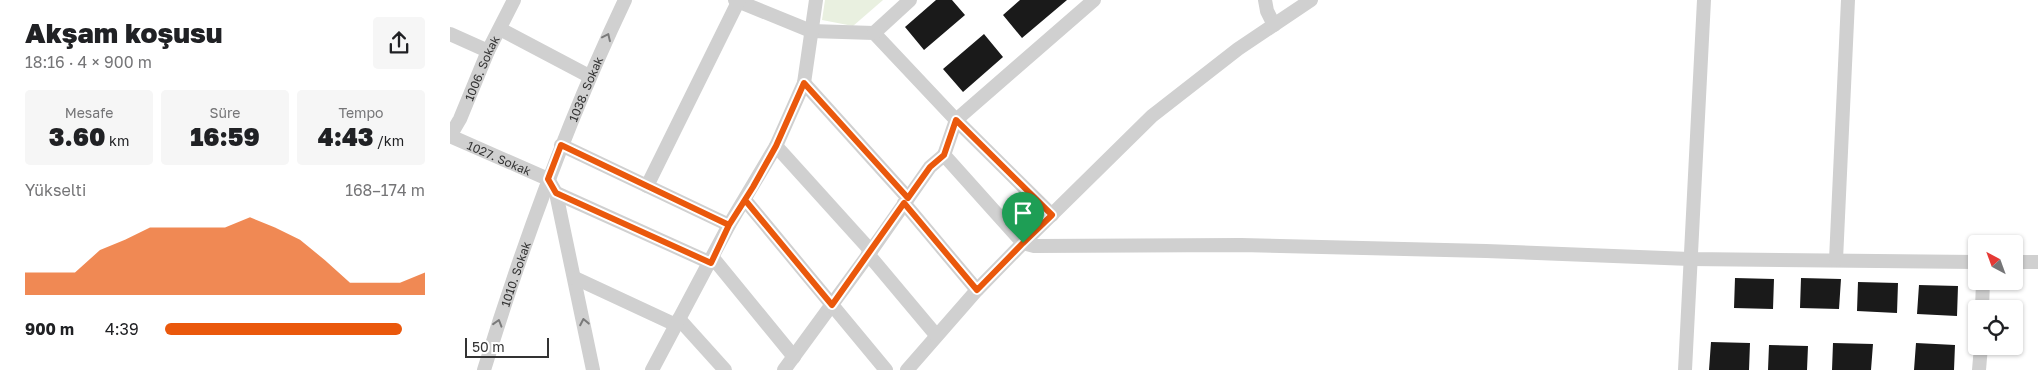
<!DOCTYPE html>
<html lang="tr">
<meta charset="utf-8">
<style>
:root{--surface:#fff;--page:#f6f6f6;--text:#202124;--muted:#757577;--accent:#ea580c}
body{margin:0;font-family:"Golos Text",sans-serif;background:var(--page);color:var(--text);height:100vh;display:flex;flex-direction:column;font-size:19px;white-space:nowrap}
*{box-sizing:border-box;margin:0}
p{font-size:16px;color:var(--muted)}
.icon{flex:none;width:28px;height:28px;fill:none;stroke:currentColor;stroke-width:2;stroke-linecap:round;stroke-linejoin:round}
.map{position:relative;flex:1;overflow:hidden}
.panel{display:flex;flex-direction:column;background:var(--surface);width:450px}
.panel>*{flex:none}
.needle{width:32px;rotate:319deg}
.controls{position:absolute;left:1518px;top:235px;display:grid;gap:10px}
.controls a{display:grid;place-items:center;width:55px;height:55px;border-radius:5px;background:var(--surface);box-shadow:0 1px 4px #0004;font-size:25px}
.scale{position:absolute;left:15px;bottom:12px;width:84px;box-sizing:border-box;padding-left:5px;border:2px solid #333;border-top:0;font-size:14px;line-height:18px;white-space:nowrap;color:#333;-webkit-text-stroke:4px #fff;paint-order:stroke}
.pin{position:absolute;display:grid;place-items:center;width:42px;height:42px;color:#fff;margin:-51px -21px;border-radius:50% 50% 50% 0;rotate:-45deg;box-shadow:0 0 5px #0007}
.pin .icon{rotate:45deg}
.round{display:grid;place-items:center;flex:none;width:52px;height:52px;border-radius:5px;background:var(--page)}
.overview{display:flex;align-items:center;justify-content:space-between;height:85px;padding:0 25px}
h1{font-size:28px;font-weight:800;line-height:38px}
.stats{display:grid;grid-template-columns:repeat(3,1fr);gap:8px;height:85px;padding:5px 25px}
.stats div{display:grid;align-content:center;border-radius:5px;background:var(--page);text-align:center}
.stats b{font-size:25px;font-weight:800}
.stats small{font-size:14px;font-weight:400}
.stats p{font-size:14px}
.chart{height:140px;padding:10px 25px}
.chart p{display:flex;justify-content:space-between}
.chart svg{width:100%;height:90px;margin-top:5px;fill:var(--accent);opacity:.7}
ul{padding:0 25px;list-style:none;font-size:16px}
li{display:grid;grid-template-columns:80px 60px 1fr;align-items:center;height:38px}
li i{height:12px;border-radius:6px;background:var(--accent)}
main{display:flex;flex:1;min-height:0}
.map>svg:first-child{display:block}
</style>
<main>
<section class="panel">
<div class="overview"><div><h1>Akşam koşusu</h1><p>18:16 · 4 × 900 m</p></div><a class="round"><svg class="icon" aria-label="share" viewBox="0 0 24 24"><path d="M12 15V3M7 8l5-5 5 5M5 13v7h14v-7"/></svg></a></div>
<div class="stats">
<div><p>Mesafe</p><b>3.60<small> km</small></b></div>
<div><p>Süre</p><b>16:59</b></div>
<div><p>Tempo</p><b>4:43<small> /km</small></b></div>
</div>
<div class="chart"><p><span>Yükselti</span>168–174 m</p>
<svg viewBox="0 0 160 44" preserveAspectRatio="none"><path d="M0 44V33L10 33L20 33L30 22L40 17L50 11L60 11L70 11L80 11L90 6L100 11L110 17L120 27L130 38L140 38L150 38L160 33V44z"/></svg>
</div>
<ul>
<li><b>900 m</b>4:39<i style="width:91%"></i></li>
</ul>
</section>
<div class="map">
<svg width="1588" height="370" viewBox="0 0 1588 370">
<rect width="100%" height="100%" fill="#fff"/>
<path fill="#e9f0e0" d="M375,0H433L403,26L372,20Z"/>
<path fill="#1a1a1a" d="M486,0H502L515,15L474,50L455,27Z
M570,0H617L572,38L553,15Z
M534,34L553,57L513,92L493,69Z
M1285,278L1324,279L1323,309L1284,308Z
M1351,278L1391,279L1389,309L1350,308Z
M1408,282L1448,283L1447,313L1407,311Z
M1469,285L1508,286L1507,316L1467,314Z
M1261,342L1300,343L1299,370H1259Z
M1383,343L1423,344L1421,370H1382Z
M1466,343L1505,345L1504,370H1464Z
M1319,345L1358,346L1357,370H1318Z"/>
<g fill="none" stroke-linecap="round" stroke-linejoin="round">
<g stroke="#d0d0d0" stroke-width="14">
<path d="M285,0L361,31L424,33L506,120L602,215"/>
<path d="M815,0L817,11L824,25"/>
<path d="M50,29L139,76"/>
<path d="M424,33L460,0"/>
<path d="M0,34L38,51"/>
<path d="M354,83L458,198"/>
<path id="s1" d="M0,136L10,119L38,51L64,0"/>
<path id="s2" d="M0,136L98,179"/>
<path d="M111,145L279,225"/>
<path d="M326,146L421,251L334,370"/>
<path d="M494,155L506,120L644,0"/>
<path d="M98,179L106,193L143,370"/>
<path d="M197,186L289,0"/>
<path d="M106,193L261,263"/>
<path d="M295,200L436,370"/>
<path d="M454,203L527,290"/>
<path d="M573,243L584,246L791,245L1036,251L1240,259L1526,262"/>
<path d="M573,243L702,116L788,49L861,0"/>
<path d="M421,251L480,167L494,155L573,243L527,290L457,370"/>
<path d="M418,254L486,335"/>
<path d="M263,258L344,357"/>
<path d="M1386,260L1398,0"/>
<path d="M1564,262H1588"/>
<path d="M125,278L226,325"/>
<path d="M1532,309L1533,281"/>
<path d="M229,319L275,370"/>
<path id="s3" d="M34,370C73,243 118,120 175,0"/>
<path d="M202,370L279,225L326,146L354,83L366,0"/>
<path d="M1235,370L1254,0"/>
<path d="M1529,370L1531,346"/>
</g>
</g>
<defs><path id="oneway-chevron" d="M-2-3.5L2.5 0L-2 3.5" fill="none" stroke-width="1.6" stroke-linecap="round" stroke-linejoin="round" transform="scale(1.25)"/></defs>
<g stroke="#7a7a7a">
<use href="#oneway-chevron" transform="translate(157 37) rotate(-65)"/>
<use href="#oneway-chevron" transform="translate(134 322) rotate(-101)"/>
<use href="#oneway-chevron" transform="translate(48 323) rotate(-73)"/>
</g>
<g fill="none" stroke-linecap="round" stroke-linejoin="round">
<g stroke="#fff" stroke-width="10">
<path id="route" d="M573,243L527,290L454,203L382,305L295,200L279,225L111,145L98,179L106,193L261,263L279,225L303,187L326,146L354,83L458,198L480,167L494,155L506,120L602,215L573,243"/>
</g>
<use href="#route" stroke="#ea580c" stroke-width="6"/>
</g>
<g text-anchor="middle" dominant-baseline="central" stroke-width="5" stroke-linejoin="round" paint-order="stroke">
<g font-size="12" fill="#333" stroke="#fff">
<text stroke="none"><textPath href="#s1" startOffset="75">1006. Sokak</textPath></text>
<text stroke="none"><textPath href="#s3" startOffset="299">1038. Sokak</textPath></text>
<text stroke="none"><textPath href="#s2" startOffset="54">1027. Sokak</textPath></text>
<text stroke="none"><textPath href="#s3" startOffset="101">1010. Sokak</textPath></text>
</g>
</g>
</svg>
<div class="controls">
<a><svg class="needle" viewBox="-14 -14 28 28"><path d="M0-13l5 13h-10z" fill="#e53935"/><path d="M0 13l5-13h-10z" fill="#757577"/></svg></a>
<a><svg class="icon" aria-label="locate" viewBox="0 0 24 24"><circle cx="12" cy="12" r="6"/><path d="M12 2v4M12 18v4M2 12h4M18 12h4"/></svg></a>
</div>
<div class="scale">50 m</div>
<div class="pin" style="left:573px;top:243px;background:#1e9e55"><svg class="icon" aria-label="arrive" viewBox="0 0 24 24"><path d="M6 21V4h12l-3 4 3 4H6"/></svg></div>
</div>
</main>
